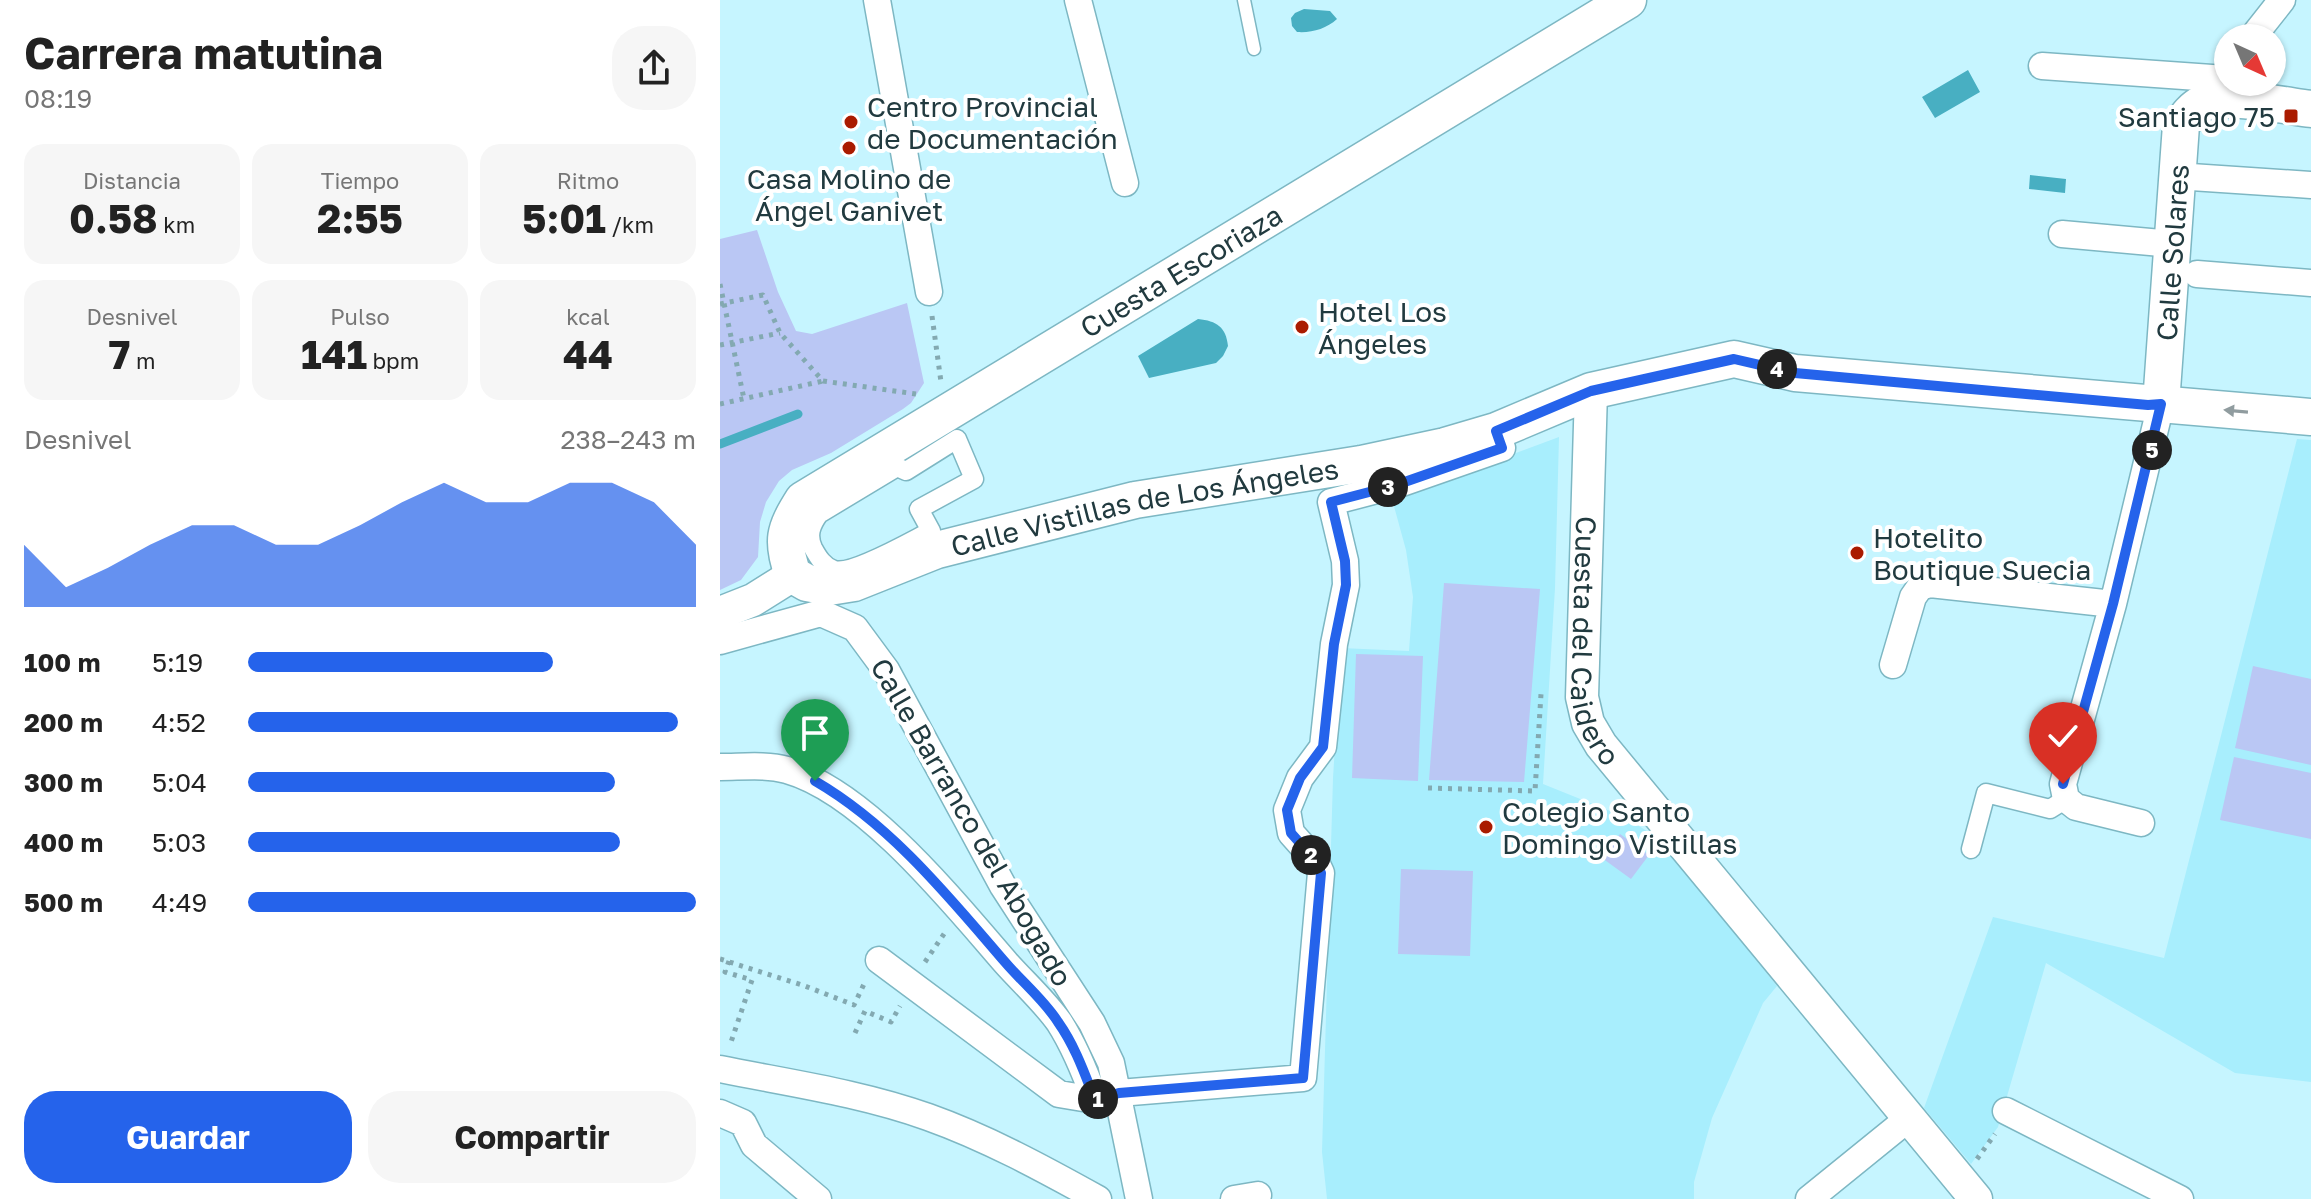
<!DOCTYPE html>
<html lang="es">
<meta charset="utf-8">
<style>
:root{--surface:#fff;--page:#f6f6f6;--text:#222;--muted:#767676;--accent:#2563eb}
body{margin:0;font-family:"Golos Text",sans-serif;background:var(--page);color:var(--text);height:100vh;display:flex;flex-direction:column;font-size:30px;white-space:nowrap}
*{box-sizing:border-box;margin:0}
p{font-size:26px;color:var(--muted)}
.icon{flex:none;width:44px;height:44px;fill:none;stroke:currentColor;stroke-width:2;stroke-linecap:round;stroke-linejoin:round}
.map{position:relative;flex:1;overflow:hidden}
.details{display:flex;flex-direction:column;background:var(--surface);width:720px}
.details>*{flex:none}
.needle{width:52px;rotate:136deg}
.fabs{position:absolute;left:1494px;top:24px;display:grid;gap:16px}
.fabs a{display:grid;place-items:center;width:72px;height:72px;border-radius:50%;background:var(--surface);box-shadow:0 2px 6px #0004;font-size:40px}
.pin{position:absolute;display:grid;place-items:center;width:68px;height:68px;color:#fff;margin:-82px -34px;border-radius:50% 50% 50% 0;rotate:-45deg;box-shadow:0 0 8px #0007}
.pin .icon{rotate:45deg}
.km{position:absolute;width:40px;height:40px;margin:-20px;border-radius:50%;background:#222;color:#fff;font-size:22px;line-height:40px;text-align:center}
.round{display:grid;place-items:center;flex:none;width:84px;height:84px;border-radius:32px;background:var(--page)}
.summary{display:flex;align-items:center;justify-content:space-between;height:136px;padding:0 24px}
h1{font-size:44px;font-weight:700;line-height:60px}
.metrics{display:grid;grid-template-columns:repeat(3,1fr);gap:12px;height:136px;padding:8px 24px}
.metrics div{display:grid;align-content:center;border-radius:20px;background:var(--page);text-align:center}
.metrics b{font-size:40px;font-weight:700}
.metrics small{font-size:22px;font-weight:400}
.metrics p{font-size:22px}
.chart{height:224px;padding:16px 24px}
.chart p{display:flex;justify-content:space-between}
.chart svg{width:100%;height:144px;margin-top:8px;fill:var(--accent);opacity:.7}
.action{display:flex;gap:16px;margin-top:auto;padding:16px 24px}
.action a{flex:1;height:92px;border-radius:32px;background:var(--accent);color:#fff;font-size:32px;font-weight:700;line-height:92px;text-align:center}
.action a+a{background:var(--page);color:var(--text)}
ul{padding:0 24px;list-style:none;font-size:26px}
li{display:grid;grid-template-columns:128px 96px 1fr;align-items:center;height:60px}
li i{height:20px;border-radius:10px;background:var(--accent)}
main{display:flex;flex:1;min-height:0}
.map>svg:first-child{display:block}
</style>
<main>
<section class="details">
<div class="summary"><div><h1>Carrera matutina</h1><p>08:19</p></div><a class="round"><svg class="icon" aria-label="share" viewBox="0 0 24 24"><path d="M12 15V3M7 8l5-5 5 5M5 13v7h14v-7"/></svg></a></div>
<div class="metrics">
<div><p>Distancia</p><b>0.58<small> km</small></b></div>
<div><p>Tiempo</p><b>2:55</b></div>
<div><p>Ritmo</p><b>5:01<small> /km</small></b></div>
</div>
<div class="metrics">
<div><p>Desnivel</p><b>7<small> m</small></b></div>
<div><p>Pulso</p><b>141<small> bpm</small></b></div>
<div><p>kcal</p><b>44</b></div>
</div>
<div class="chart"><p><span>Desnivel</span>238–243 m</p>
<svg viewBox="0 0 160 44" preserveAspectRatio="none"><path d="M0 44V25L10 38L20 32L30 25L40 19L50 19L60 25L70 25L80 19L90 12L100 6L110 12L120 12L130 6L140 6L150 12L160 25V44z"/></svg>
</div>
<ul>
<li><b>100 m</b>5:19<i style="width:68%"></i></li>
<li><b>200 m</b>4:52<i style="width:96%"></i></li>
<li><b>300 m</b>5:04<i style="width:82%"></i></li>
<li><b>400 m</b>5:03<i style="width:83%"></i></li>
<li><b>500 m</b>4:49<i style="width:100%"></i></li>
</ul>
<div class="action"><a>Guardar</a><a>Compartir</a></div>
</section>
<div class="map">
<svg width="1591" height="1199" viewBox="0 0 1591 1199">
<rect width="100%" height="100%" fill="#c6f5ff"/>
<path fill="#a8eefd" d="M839,437L835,588L823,784L905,817L936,837L1057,986L1043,1003L992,1118L974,1182V1199H607L602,1152L613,778L621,648L689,651L693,597L686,550L672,499Z
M1577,439L1591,440V1082L1515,1073L1326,963L1278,1127L1251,1164L1204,1108L1273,917L1444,958Z"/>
<path fill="#bac7f4" d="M37,230L58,292L76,331L92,334L187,303L204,383L191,403L183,409L111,453L72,470L59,481L46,502L40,522L38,557L21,580L0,590V239Z
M724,583L820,589L804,782L709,780Z
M636,654L703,656L698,781L632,778Z
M1533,666L1591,679V765L1515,748Z
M1514,757L1591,773V839L1500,820Z
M900,834L929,855L911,879L882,858Z
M681,869L753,871L750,956L678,954Z"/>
<path fill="#48afc2" d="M584,9L610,11L617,19C606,29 592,33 577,32L572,26L571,18L575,13Z
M1248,70L1260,92L1215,118L1202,97Z
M1310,175L1346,179L1345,193L1309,189Z
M478,319C497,321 506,327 508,346L503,356L496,363L429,378L418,356Z"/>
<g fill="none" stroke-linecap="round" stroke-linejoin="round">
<path stroke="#48afc2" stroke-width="9" d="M0,444L78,414"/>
<g stroke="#7db7c3" stroke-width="15">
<path id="service" d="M524,0L534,49"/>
</g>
<g stroke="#7db7c3" stroke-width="21">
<path id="pedestrian" d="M237,439L254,479L199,509L211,531C191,541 133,575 114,570C103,566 98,557 93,548C87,535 91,525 99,514L177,467L186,471Z
M1251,849L1266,793L1330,809L1346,799"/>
</g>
<g stroke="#7db7c3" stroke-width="29">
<path id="minor" d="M157,0L209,292
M358,0L405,183
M1532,38L1562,0
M1322,66L1506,79
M1456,176L1591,185
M1342,234L1452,244
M1477,274L1591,283
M0,641L101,613L135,628L166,670L283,886L372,1023L391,1063L419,1199
M1173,665L1193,597L1200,587L1210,584L1393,604
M0,767C22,767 46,764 67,770C145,792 233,902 286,963C303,982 324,1001 339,1022C355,1047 365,1072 375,1100
M1421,823L1356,807L1346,799L1343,784L1393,604L1441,404
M159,960L339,1094L375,1100L399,1093L583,1078L601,873L595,860L571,833L567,810L580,778L603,747L614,644L626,585L625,561L611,502L676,485L782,448L776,431
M0,1069C69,1083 141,1093 208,1117C267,1138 324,1169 378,1199
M1286,1111L1460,1199
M0,1113L23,1123L34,1145L98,1199
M514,1199L538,1195
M1089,1199L1189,1118"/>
</g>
<g stroke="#7db7c3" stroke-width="35">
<g id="tertiary">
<path id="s1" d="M871,391L862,697L868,723L881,745L1256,1199"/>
<path d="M0,613L33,600L73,575"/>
</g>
</g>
<g stroke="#7db7c3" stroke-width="39">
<g id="secondary">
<path id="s2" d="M908,0L83,500C64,530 61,541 73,575L87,583L109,587L134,583L217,550L415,500L641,464L725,446L776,431L871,391L1014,359L1075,373L1591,417"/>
<path id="s3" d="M1441,404L1461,125C1467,116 1473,108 1483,103C1503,93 1567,106 1591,109"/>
</g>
</g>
<path stroke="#83a9b1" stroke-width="5" stroke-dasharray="4 6" stroke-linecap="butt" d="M0,284L24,399
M0,304L43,295L60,333L103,381L196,394
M212,316L221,382
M0,345L60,333
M0,404L103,381
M708,788L815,791L821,694
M0,959L85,986L134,1005L145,982
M9,961L5,972L32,980L10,1045
M205,962L226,931
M135,1033L145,1011L171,1022L180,1006
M1257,1159L1275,1134"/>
<use href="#service" stroke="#fff" stroke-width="12"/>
<use href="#pedestrian" stroke="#fff" stroke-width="18"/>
<use href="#minor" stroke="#fff" stroke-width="26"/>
<use href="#tertiary" stroke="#fff" stroke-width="32"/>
<use href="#secondary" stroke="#fff" stroke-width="36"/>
</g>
<defs><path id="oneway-solid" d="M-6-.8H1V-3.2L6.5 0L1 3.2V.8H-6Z" transform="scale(2)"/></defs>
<use fill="#909c9f" href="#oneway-solid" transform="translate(1516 411) rotate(-175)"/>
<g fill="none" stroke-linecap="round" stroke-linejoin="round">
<g stroke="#fff" stroke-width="16">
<path id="route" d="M95,781C171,825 229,897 285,962C302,982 324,1000 338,1022C355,1046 364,1072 375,1100L399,1093L583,1078L601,873L595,860L571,833L567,810L580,778L603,747L614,644L626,585L625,561L611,502L676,485L782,448L776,431L871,391L1014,359L1075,373L1428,405L1441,404L1393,604L1343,784"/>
</g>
<use href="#route" stroke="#2563eb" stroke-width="10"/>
</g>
<g fill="#aa1b00" stroke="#fff" stroke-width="3">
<rect x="1563" y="108" width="16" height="16" rx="4"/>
<circle cx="131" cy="122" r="8"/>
<circle cx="129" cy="148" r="8"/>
<circle cx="582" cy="327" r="8"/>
<circle cx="1137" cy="553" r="8"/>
<circle cx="766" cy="827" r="8"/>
</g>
<g text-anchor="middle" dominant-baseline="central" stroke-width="8" stroke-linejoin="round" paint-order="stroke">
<g font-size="28" fill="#213a3f" stroke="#fff" text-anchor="start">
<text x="147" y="106">Centro Provincial<tspan x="147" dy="32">de Documentación</tspan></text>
<text x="1555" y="116" text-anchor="end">Santiago 75</text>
<text x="129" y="178" text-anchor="middle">Casa Molino de<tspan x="129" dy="32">Ángel Ganivet</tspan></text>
<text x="598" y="311">Hotel Los<tspan x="598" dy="32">Ángeles</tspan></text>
<text x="1153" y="537">Hotelito<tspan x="1153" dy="32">Boutique Suecia</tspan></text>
<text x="782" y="811">Colegio Santo<tspan x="782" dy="32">Domingo Vistillas</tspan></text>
</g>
<g font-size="28" fill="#213a3f" stroke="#fff">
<text stroke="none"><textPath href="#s3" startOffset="152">Calle Solares</textPath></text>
<text transform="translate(461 271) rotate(-31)">Cuesta Escoriaza</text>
<text stroke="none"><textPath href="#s2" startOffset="1410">Calle Vistillas de Los Ángeles</textPath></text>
<text stroke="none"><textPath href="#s1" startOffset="252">Cuesta del Caidero</textPath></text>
<text transform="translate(252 822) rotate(60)">Calle Barranco del Abogado</text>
</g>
</g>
</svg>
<div class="fabs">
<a><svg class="needle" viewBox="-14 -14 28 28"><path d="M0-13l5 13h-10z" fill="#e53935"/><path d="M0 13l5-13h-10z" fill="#767676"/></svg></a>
</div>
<div class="pin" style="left:95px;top:781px;background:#1e9e55"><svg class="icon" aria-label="arrive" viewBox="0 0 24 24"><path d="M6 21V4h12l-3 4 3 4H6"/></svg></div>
<div class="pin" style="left:1343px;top:784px;background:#d93025"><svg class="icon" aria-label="check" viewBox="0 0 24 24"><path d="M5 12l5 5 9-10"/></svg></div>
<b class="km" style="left:378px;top:1099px">1</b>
<b class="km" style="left:591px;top:855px">2</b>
<b class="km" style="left:668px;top:487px">3</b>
<b class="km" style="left:1057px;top:369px">4</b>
<b class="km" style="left:1432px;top:450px">5</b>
</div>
</main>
